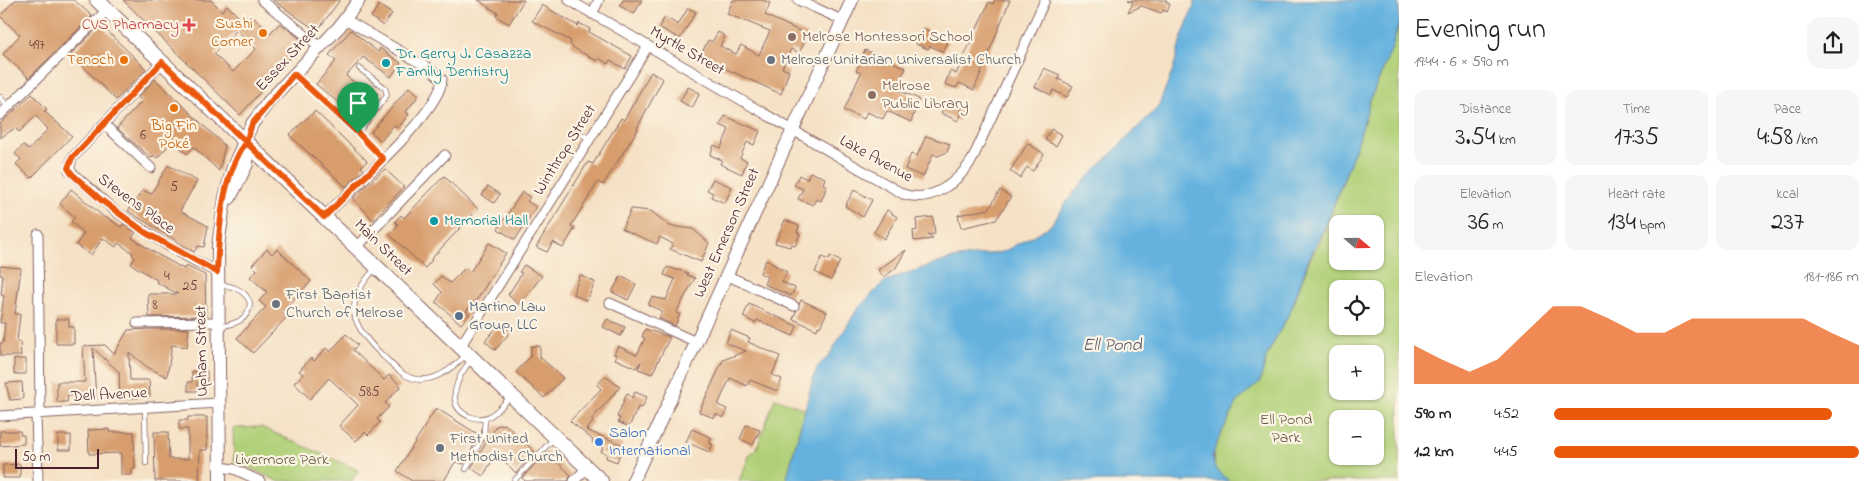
<!DOCTYPE html>
<meta charset="utf-8">
<style>
:root{--surface:#fff;--page:#f6f6f6;--text:#202124;--muted:#757577;--accent:#ea580c}
body{margin:0;font-family:"Indie Flower",sans-serif;background:var(--page);color:var(--text);height:100vh;display:flex;flex-direction:column;font-size:19px;white-space:nowrap}
*{box-sizing:border-box;margin:0}
p{font-size:16px;color:var(--muted)}
.icon{flex:none;width:28px;height:28px;fill:none;stroke:currentColor;stroke-width:2;stroke-linecap:round;stroke-linejoin:round}
.map{position:relative;flex:1;overflow:hidden}
.details{display:flex;flex-direction:column;background:var(--surface);width:475px}
.details>*{flex:none}
.needle{width:32px;rotate:110deg}
.tools{position:absolute;left:1329px;top:215px;display:grid;gap:10px}
.tools a{display:grid;place-items:center;width:55px;height:55px;border-radius:10px;background:var(--surface);box-shadow:0 1px 4px #0004;font-size:25px}
.scale{position:absolute;left:15px;bottom:12px;width:84px;box-sizing:border-box;padding-left:5px;border:2px solid #4a1f2b;border-top:0;font-size:14px;line-height:18px;white-space:nowrap;color:#4a1f2b;-webkit-text-stroke:4px #fcf5e5;paint-order:stroke}
.pin{position:absolute;display:grid;place-items:center;width:42px;height:42px;color:#fff;margin:-51px -21px;border-radius:50% 50% 50% 0;rotate:-45deg;box-shadow:0 0 5px #0007}
.pin .icon{rotate:45deg}
.round{display:grid;place-items:center;flex:none;width:52px;height:52px;border-radius:15px;background:var(--page)}
.overview{display:flex;align-items:center;justify-content:space-between;height:85px;padding:0 15px}
h1{font-size:28px;font-weight:600;line-height:38px}
.metrics{display:grid;grid-template-columns:repeat(3,1fr);gap:8px;height:85px;padding:5px 15px}
.metrics div{display:grid;align-content:center;border-radius:12px;background:var(--page);text-align:center}
.metrics b{font-size:25px;font-weight:600}
.metrics small{font-size:14px;font-weight:400}
.metrics p{font-size:14px}
.chart{height:140px;padding:10px 15px}
.chart p{display:flex;justify-content:space-between}
.chart svg{width:100%;height:90px;margin-top:5px;fill:var(--accent);opacity:.7}
ul{padding:0 15px;list-style:none;font-size:16px}
li{display:grid;grid-template-columns:80px 60px 1fr;align-items:center;height:38px}
li i{height:12px;border-radius:6px;background:var(--accent)}
main{display:flex;flex:1;min-height:0}
.map>svg:first-child{display:block}
</style>
<main>
<div class="map">
<svg width="1399" height="481" viewBox="0 0 1399 481">
<rect width="100%" height="100%" fill="#fcf5e5"/>
<filter id="ink" filterUnits="userSpaceOnUse"><feTurbulence type="fractalNoise" baseFrequency=".02" numOctaves="2"/><feDisplacementMap in="SourceGraphic" scale="10" xChannelSelector="R" yChannelSelector="G"/><feConvolveMatrix kernelMatrix="1 2 1 2 8 2 1 2 1" color-interpolation-filters="sRGB"/></filter>
<filter id="wash" filterUnits="userSpaceOnUse"><feTurbulence type="fractalNoise" baseFrequency=".0096" numOctaves="4" result="noise"/><feDisplacementMap in="SourceGraphic" scale="20" xChannelSelector="R" yChannelSelector="G"/><feGaussianBlur stdDeviation="1.12" result="paint"/><feColorMatrix in="noise" values="0 0 0 0 0 0 0 0 0 0 0 0 0 0 0 0 0 1.4 0 .05"/><feComposite in="paint" operator="in"/></filter>
<g filter="url(#wash)">
<rect width="100%" height="100%" fill="#f5e1c5"/>
<path fill="#b0d078" stroke="#7d7852" fill-rule="evenodd" d="M1399,22V481H1229L1215,468L1213,452L1231,412L1267,355L1292,308L1309,261L1321,239L1359,139L1370,100L1392,48ZM1338,224H1375V261H1338ZM1338,289H1375V326H1338ZM1338,354H1375V391H1338ZM1338,419H1375V456H1338Z
M775,398L805,409L786,481H739L750,454L756,450Z
M261,427L358,470L352,481H277L234,460L233,428Z"/>
<path fill="#65b2df" stroke="#586885" d="M1196,0H1396L1399,6V22L1392,48L1370,100L1359,139L1326,225L1308,261L1292,308L1267,355L1260,382L1238,401L1220,436L1212,456L1215,468L1229,481H786L814,375L818,366L828,357L858,308L883,283L901,275L951,259L1003,252L1050,226L1076,189L1158,107L1173,70L1181,39Z"/>
<g id="blocks">
<path fill="#d79d6d" fill-rule="evenodd" d="M15,0H74L92,16L29,78L3,54L20,35L0,16Z
M123,0H211L222,11L227,5L244,22L251,15L270,33L280,23L304,42L240,115ZM237,30L256,49L233,72L214,54Z
M273,0H340L317,31Z
M478,0H524L509,24L496,16L498,13Z
M623,0H642L634,14L620,6Z
M733,0H762L770,3L765,15L808,35L799,53L791,49L782,68L789,71L781,94L700,57L708,40L712,42L718,32L725,36L720,46L736,54L741,45L759,55L770,31L727,14Z
M995,0H1010L974,90L959,83L956,88L945,84L950,71L956,74L989,2L993,4Z
M1128,0H1167L1166,2L1170,4L1167,12L1163,10L1161,13L1142,6L1128,12L1133,2Z
M379,5L392,14L383,26L371,17Z
M542,5L578,26L579,23L590,29L589,32L632,56L625,69L610,60L608,64L599,58L597,61L572,47L570,44L571,41L532,21Z
M688,8L696,12L680,39L659,27L665,17L678,25Z
M101,25L146,69L116,100L71,54Z
M923,28L948,42L943,52L930,46L928,49L916,44Z
M351,30L378,52L380,48L401,63L391,77L363,57L346,76L364,90L368,85L378,94L357,118L316,84L336,61L329,55Z
M865,50L906,68L896,89L919,99L911,122L887,111L883,119L867,112L864,119L844,110L861,73L856,71Z
M1044,68L1060,75L1058,79L1073,86L1067,97L1053,90L1051,95L1035,87Z
M651,72L663,79L637,128L638,129L603,185L598,182L571,226L575,228L563,248L553,242L547,252L536,247L588,162L593,164L621,118L624,120Z
M155,79L225,146L219,171L194,147L187,154L173,141L157,158L154,155L151,158L117,128L142,101L138,97Z
M409,87L419,95L406,112L409,114L398,128L394,125L381,141L371,132Z
M688,87L700,93L692,108L680,101Z
M32,94L47,109L44,111L72,136L31,178L16,164L21,159L15,154L23,145L29,150L48,129L36,116L19,132L15,128L0,138V124Z
M948,99L960,105L958,108L963,111L958,121L941,113Z
M315,111L367,161L361,167L364,170L346,187L289,135Z
M725,116L760,131L754,145L747,142L740,158L747,161L742,174L720,164L722,160L710,155L714,145L721,148L729,129L720,125Z
M1051,129L1062,135L1056,146L1045,140Z
M926,136L950,144L947,152L938,156L933,154L923,177L905,169L911,154L917,156Z
M1028,143L1044,154L1033,171L1027,167L1020,178L1010,171Z
M168,165L197,181L180,211L208,226L204,247L198,246L194,252L128,211L143,190L151,194Z
M385,169L404,187L373,220L353,198Z
M810,172L825,178L823,184L827,186L821,201L816,199L813,205L798,199L803,189L794,185L799,175L807,179Z
M444,176L478,209L431,259L432,260L425,268L389,234L398,225L395,221L401,215L404,218Z
M713,179L732,187L725,203L711,197L713,193L707,190Z
M488,186L500,194L494,203L482,195Z
M71,189L105,218L106,217L121,227L123,224L136,232L132,238L155,253L184,269L186,266L205,275L206,316L149,317L148,294H178L156,282L157,280L131,264L135,258L132,255L133,253L118,243L116,247L103,238L91,255L76,245L84,233L71,222L75,217L60,204Z
M854,190L872,200L863,217L845,206Z
M1000,190L1011,197L996,220L961,228L958,215L989,209Z
M522,192L530,197L527,201L536,207L515,240L498,229Z
M631,209L651,211L670,226L693,229L709,243L701,262L670,249L673,244L660,237L657,244L622,229Z
M887,210L897,217L884,239L874,232Z
M933,217L935,234L927,235L933,239L914,241L913,231L917,230L916,219Z
M785,220L799,226L797,232L800,234L795,246L792,244L790,247L775,243Z
M489,243L506,253L478,298L466,311L470,314L461,324L436,302L442,292L434,284L441,276L450,283L465,268L470,272Z
M267,249L272,254L277,249L311,281L282,312L287,317L253,353L237,338L266,307L259,301L267,292L250,277L257,270L252,265Z
M906,250L895,269L883,277L878,270Z
M830,256L840,261L831,280L815,272L822,257L829,260Z
M766,260L787,272L782,282L795,288L791,296L764,284L767,277L760,273Z
M524,265L542,276L519,305L508,295L522,273L519,272Z
M0,266L21,268L15,314H20L17,342H20L21,356H0V343H3L5,323H0L4,296L1,295L3,275H0Z
M667,267L688,273L687,275L695,278L676,313L680,314L675,326L659,318L662,311L648,305L652,297L666,300L675,279L664,275Z
M580,275L595,282L587,301L573,294Z
M621,276L636,284L628,300L612,292Z
M801,300L827,312L820,327L818,326L817,330L793,319Z
M749,304L797,326L793,336L757,320L755,323L743,317Z
M56,319H69V327H74V344H56Z
M607,319L625,327L621,336L603,327Z
M507,321L514,328L495,350L485,341L498,326L500,329Z
M149,329H189L187,347L172,345L167,377L147,367L129,352L130,380H149L150,396L120,399L119,372L93,348L96,400L86,401L85,395H68L67,402H57V382H85L83,346L105,345L114,354L128,330Z
M645,329L670,337L652,374L638,369L641,362L636,368L615,359L617,355L614,354L618,346L637,355L645,338L642,337Z
M731,330L750,338L748,342L780,356L772,375L782,379L777,391L750,380L747,386L730,378L718,405L727,409L723,418L716,414L714,418L699,412L723,360L746,351L726,343Z
M346,334L358,345L353,350L384,380L389,375L401,386L385,403L389,407L377,419L380,422L368,435L365,432L356,441L339,426L358,405L329,378L310,399L294,383L303,374L299,371L311,358L314,361L326,348L330,352Z
M531,346H540V357L563,378L544,398L516,372L531,356Z
M14,359H26V374H14Z
M192,371H207V382H197L198,391H188V382H192Z
M605,376L620,387L591,420L593,422L586,430L623,445L617,462L606,458L607,454L601,452L603,448L592,442L593,440L570,421L601,389L597,385Z
M22,382L23,399L10,400L6,383Z
M635,392L647,397L642,408L638,407L629,427L618,422L620,418L617,417L627,393L632,398Z
M436,408L479,435L464,464L455,462L444,481H412L397,471Z
M188,417H207V450H200L199,481H155L154,432H168L169,459H188V429H179V420H188Z
M505,424L535,452L516,473L498,455L495,456L483,476L471,468L496,426Z
M746,425L760,430L753,445L740,439Z
M109,429V432H134L135,469H132V475H121V453L89,454L88,430Z
M692,429L712,438L709,443L713,444L709,452L686,442Z
M0,431H20L21,435H24V444L0,446Z
M58,435H71V450H58Z
M547,452L571,475L568,481H525L522,478Z
M20,464V478H3V465Z"/>
</g>
</g>
<g filter="url(#ink)">
<use href="#blocks" fill-opacity="0" stroke="#866361" stroke-width="1"/>
<g fill="none" stroke-linecap="round" stroke-linejoin="round">
<g stroke="#866361" stroke-width="6">
<path id="lane" d="M295,75L349,123L383,159
M0,97L8,107
M576,131L590,139
M358,133L387,95L385,88L359,68
M376,268C343,302 349,324 382,355C389,361 396,370 405,375C427,388 451,370 466,355
M219,285C231,285 246,290 250,303C249,321 234,324 219,327
M472,359C458,375 442,407 471,417C477,419 484,419 490,416C497,412 504,404 510,397
M145,408L146,463
M466,469L484,434L485,418
M514,481L554,438"/>
</g>
<g stroke="#866361" stroke-width="11">
<path id="street" d="M262,0L320,47
M569,0L903,194C931,204 958,182 972,160L1045,0
M798,0L842,20
M592,14L599,0
M162,62L72,158L69,170L116,212L176,251L217,272
M0,115L107,10
M104,124L151,168
M324,217C349,191 442,111 442,79L427,67L345,19
M38,234L40,414
M356,248L445,155
M726,275L794,306
M610,303L696,342
M137,323L218,322
M460,347L648,46
M36,414L38,481
M0,416L219,403
M220,467L234,469L260,481
M574,481L587,468"/>
</g>
<g stroke="#866361" stroke-width="14">
<path id="secondary" d="M230,198L247,164L246,142
M220,481L218,246L225,198L233,167L252,124L269,101L339,27L359,0
M633,481L852,0"/>
</g>
<g stroke="#866361" stroke-width="16">
<path id="primary" d="M97,0L601,481"/>
</g>
<use href="#lane" stroke="#fff" stroke-width="4.5"/>
<use href="#street" stroke="#fff" stroke-width="9"/>
<use href="#secondary" stroke="#fff" stroke-width="12"/>
<use href="#primary" stroke="#fff" stroke-width="14"/>
</g>
</g>
<g fill="none" stroke-linecap="round" stroke-linejoin="round" filter="url(#ink)">
<g stroke="#fff" stroke-width="10">
<path id="route" d="M358,133L294,74L252,124L246,142L162,62L72,158L68,168L72,174L101,200L146,233L217,272C219,229 221,178 246,142L324,217L383,159L358,133"/>
</g>
<use href="#route" stroke="#ea580c" stroke-width="6"/>
</g>
<path fill="#e0444e" stroke="#fcf5e5" stroke-width="2" d="M186.5 17.5h5v5h5v5h-5v5h-5v-5h-5v-5h5z"/>
<g fill="#e8710a" stroke="#fcf5e5" stroke-width="2">
<circle cx="263" cy="33" r="5"/>
<circle cx="124" cy="60" r="5"/>
<circle cx="174" cy="108" r="5"/>
</g>
<g fill="#8d6e63" stroke="#fcf5e5" stroke-width="2">
<circle cx="792" cy="37" r="5"/>
<circle cx="872" cy="95" r="5"/>
</g>
<g fill="#6b7280" stroke="#fcf5e5" stroke-width="2">
<circle cx="771" cy="60" r="5"/>
<circle cx="276" cy="304" r="5"/>
<circle cx="440" cy="448" r="5"/>
</g>
<g fill="#0f9aa8" stroke="#fcf5e5" stroke-width="2">
<circle cx="386" cy="63" r="5"/>
<circle cx="434" cy="221" r="5"/>
</g>
<circle fill="#5c6f8a" stroke="#fcf5e5" stroke-width="2" cx="459" cy="316" r="5"/>
<circle fill="#3f7fe0" stroke="#fcf5e5" stroke-width="2" cx="599" cy="442" r="5"/>
<g text-anchor="middle" dominant-baseline="central" stroke-width="4.5" stroke-linejoin="round" paint-order="stroke">
<g font-size="14" fill="#6d3e3c">
<text x="37" y="45">497</text>
<text x="143" y="135">6</text>
<text x="174" y="187">5</text>
<text x="167" y="276">4</text>
<text x="190" y="286">25</text>
<text x="155" y="305">8</text>
<text x="369" y="392">585</text>
</g>
<g font-size="16" fill="#c56008" stroke="#fcf5e5" text-anchor="end">
<text x="253" y="24">Sushi<tspan x="253" dy="18">Corner</tspan></text>
<text x="114" y="60">Tenoch</text>
<text x="174" y="126" text-anchor="middle">Big Fin<tspan x="174" dy="18">Poké</tspan></text>
</g>
<g font-size="16" fill="#be3a42" stroke="#fcf5e5" text-anchor="end">
<text x="179" y="25">CVS Pharmacy</text>
</g>
<g font-size="16" fill="#785e54" stroke="#fcf5e5" text-anchor="start">
<text x="802" y="37">Melrose Montessori School</text>
<text x="882" y="86">Melrose<tspan x="882" dy="18">Public Library</tspan></text>
</g>
<g font-size="16" fill="#4a1f2b" stroke="#fcf5e5">
<text transform="translate(687 51) rotate(30)">Myrtle Street</text>
<text transform="translate(288 58) rotate(-47)">Essex Street</text>
<text transform="translate(565 150) rotate(-58)">Winthrop Street</text>
<text transform="translate(876 159) rotate(29)">Lake Avenue</text>
<text transform="translate(136 204) rotate(36)">Stevens Place</text>
<text transform="translate(727 233) rotate(-66)">West Emerson Street</text>
<text transform="translate(383 248) rotate(44)">Main Street</text>
<text transform="translate(202 351) rotate(-91)">Upham Street</text>
<text transform="translate(109 395) rotate(-3)">Dell Avenue</text>
</g>
<g font-size="16" fill="#0d838f" stroke="#fcf5e5" text-anchor="start">
<text x="396" y="54">Dr. Gerry J. Casazza<tspan x="396" dy="18">Family Dentistry</tspan></text>
<text x="444" y="221">Memorial Hall</text>
</g>
<g font-size="16" fill="#5b616d" stroke="#fcf5e5" text-anchor="start">
<text x="781" y="60">Melrose Unitarian Universalist Church</text>
<text x="286" y="295">First Baptist<tspan x="286" dy="18">Church of Melrose</tspan></text>
<text x="450" y="439">First United<tspan x="450" dy="18">Methodist Church</tspan></text>
</g>
<g font-size="16" fill="#4e5e75" stroke="#fcf5e5" text-anchor="start">
<text x="469" y="307">Martino Law<tspan x="469" dy="18">Group, LLC</tspan></text>
</g>
<g font-size="16" fill="#695442" stroke="#fcf5e5">
<text x="1286" y="420">Ell Pond<tspan x="1286" dy="18">Park</tspan></text>
<text x="282" y="460">Livermore Park</text>
</g>
<g font-size="16" fill="#366cbe" stroke="#fcf5e5" text-anchor="start">
<text x="609" y="433">Salon<tspan x="609" dy="18">International</tspan></text>
</g>
<g font-size="18" font-style="italic" fill="#53526a" stroke="#fcf5e5">
<text x="1112" y="346">Ell Pond</text>
</g>
</g>
</svg>
<div class="tools">
<a><svg class="needle" viewBox="-14 -14 28 28"><path d="M0-13l5 13h-10z" fill="#e53935"/><path d="M0 13l5-13h-10z" fill="#757577"/></svg></a>
<a><svg class="icon" aria-label="locate" viewBox="0 0 24 24"><circle cx="12" cy="12" r="6"/><path d="M12 2v4M12 18v4M2 12h4M18 12h4"/></svg></a>
<a>+</a>
<a>−</a>
</div>
<div class="scale">50 m</div>
<div class="pin" style="left:358px;top:133px;background:#1e9e55"><svg class="icon" aria-label="arrive" viewBox="0 0 24 24"><path d="M6 21V4h12l-3 4 3 4H6"/></svg></div>
</div>
<section class="details">
<div class="overview"><div><h1>Evening run</h1><p>19:44 · 6 × 590 m</p></div><a class="round"><svg class="icon" aria-label="share" viewBox="0 0 24 24"><path d="M12 15V3M7 8l5-5 5 5M5 13v7h14v-7"/></svg></a></div>
<div class="metrics">
<div><p>Distance</p><b>3.54<small> km</small></b></div>
<div><p>Time</p><b>17:35</b></div>
<div><p>Pace</p><b>4:58<small> /km</small></b></div>
</div>
<div class="metrics">
<div><p>Elevation</p><b>36<small> m</small></b></div>
<div><p>Heart rate</p><b>134<small> bpm</small></b></div>
<div><p>kcal</p><b>237</b></div>
</div>
<div class="chart"><p><span>Elevation</span>181–186 m</p>
<svg viewBox="0 0 160 44" preserveAspectRatio="none"><path d="M0 44V25L10 32L20 38L30 32L40 19L50 6L60 6L70 12L80 19L90 19L100 12L110 12L120 12L130 12L140 12L150 19L160 25V44z"/></svg>
</div>
<ul>
<li><b>590 m</b>4:52<i style="width:91%"></i></li>
<li><b>1.2 km</b>4:45<i style="width:100%"></i></li>
</ul>
</section>
</main>
